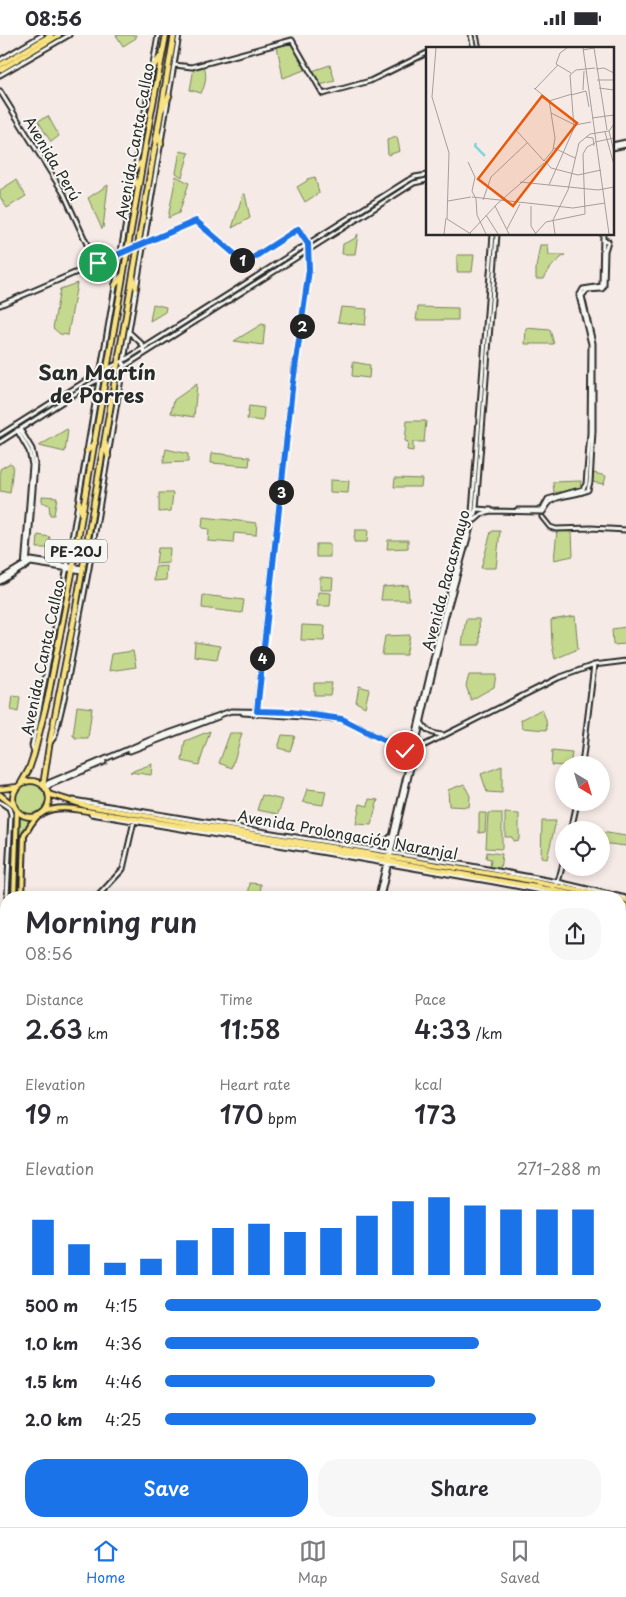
<!DOCTYPE html>
<meta charset="utf-8">
<style>
:root{--surface:#fff;--page:#f7f7f7;--text:#2b2b33;--muted:#7c7c81;--line:#e1e1e2;--accent:#1a73e8}
body{margin:0;font-family:"Playpen Sans",sans-serif;background:var(--page);color:var(--text);height:100vh;display:flex;flex-direction:column;font-size:19px;white-space:nowrap}
*{box-sizing:border-box;margin:0}
p{font-size:16px;color:var(--muted)}
.icon{flex:none;width:28px;height:28px;fill:none;stroke:currentColor;stroke-width:2;stroke-linecap:round;stroke-linejoin:round}
.map{position:relative;flex:1;overflow:hidden}
.drawer{position:absolute;left:0px;top:856px;width:626px;height:636px;display:flex;flex-direction:column;background:var(--surface);border-radius:20px 20px 0 0;box-shadow:0 2px 8px #0003}
.drawer>*{flex:none}
.needle{width:32px;rotate:142deg}
.buttons{position:absolute;left:555px;top:721px;display:grid;gap:10px}
.buttons a{display:grid;place-items:center;width:55px;height:55px;border-radius:50%;background:var(--surface);box-shadow:0 2px 8px #0003;font-size:25px}
.pin{position:absolute;display:grid;place-items:center;width:42px;height:42px;color:#fff;margin:-21px;border:2px solid #fff;border-radius:50%;box-shadow:0 1px 5px #0007}
.km{position:absolute;width:25px;height:25px;margin:-12px;border-radius:50%;background:#222;color:#fff;font-size:14px;line-height:25px;text-align:center}
.round{display:grid;place-items:center;flex:none;width:52px;height:52px;border-radius:20px;background:var(--page)}
.head{display:flex;align-items:center;justify-content:space-between;height:85px;padding:0 25px}
h1{font-size:28px;font-weight:600;line-height:38px}
.stats{display:grid;grid-template-columns:repeat(3,1fr);gap:8px;height:85px;padding:5px 25px}
.stats div{display:grid;align-content:center}
.stats b{font-size:25px;font-weight:600}
.stats small{font-size:14px;font-weight:400}
.stats p{font-size:14px}
.chart{height:140px;padding:10px 25px}
.chart p{display:flex;justify-content:space-between}
.chart svg{width:100%;height:90px;margin-top:5px;stroke:var(--accent);stroke-width:6}
.button{display:flex;gap:10px;margin-top:auto;padding:10px 25px}
.button a{flex:1;height:58px;border-radius:20px;background:var(--accent);color:#fff;font-size:20px;font-weight:600;line-height:58px;text-align:center}
.button a+a{background:var(--page);color:var(--text)}
ul{padding:0 25px;list-style:none;font-size:16px}
li{display:grid;grid-template-columns:80px 60px 1fr;align-items:center;height:38px}
li i{height:12px;border-radius:6px;background:var(--accent)}
.status{display:flex;justify-content:space-between;align-items:center;height:35px;padding:0 25px;background:var(--surface);direction:ltr}
.status svg{height:14px;fill:currentColor}
.dock{display:flex;justify-content:space-around;align-items:center;height:70px;border-top:1px solid var(--line);background:var(--surface);font-size:14px;color:var(--muted)}
.dock a{display:grid;justify-items:center;gap:2px}
.dock .on{color:var(--accent)}
.map>svg:first-child{display:block}
</style>
<div class="status"><b>08:56</b><svg viewBox="0 0 49 12"><path d="M0 12V9h3v3zM5 12V6h3v6zM10 12V3h3v9zM15 12V0h3v12zM26 1h20v11H26zM47 4h2v5h-2z"/></svg></div>
<div class="map">
<svg width="626" height="1492" viewBox="0 0 626 1492">
<rect width="100%" height="100%" fill="#f6eae6"/>
<filter id="ink" filterUnits="userSpaceOnUse"><feTurbulence type="fractalNoise" baseFrequency=".02" numOctaves="2"/><feDisplacementMap in="SourceGraphic" scale="10" xChannelSelector="R" yChannelSelector="G"/><feConvolveMatrix kernelMatrix="1 2 1 2 8 2 1 2 1" color-interpolation-filters="sRGB"/></filter>
<g filter="url(#ink)">
<path fill="#c4d98e" stroke="#78825c" d="M116,0H136V3L123,11Z
M292,6L307,34L283,43L277,11Z
M204,30C207,41 206,49 201,58L190,55L194,33Z
M330,30L335,46L320,50L312,36Z
M48,81L59,101L51,107L38,86Z
M397,102L400,116L388,120L387,105Z
M180,116L189,118L182,142L176,138Z
M176,141L189,148L179,178L168,183Z
M315,142L319,158L305,167L297,152L307,146V144Z
M16,145L26,161L7,173L0,162V155Z
M108,150L103,193L102,194L88,163Z
M243,159H245L250,183L232,193Z
M358,199L355,219H342L343,209L354,204Z
M540,210H548L549,220H565C555,227 549,233 544,244H536V233Z
M457,220H474L472,237H457Z
M77,248L68,300L60,299L53,293L60,254Z
M153,269L166,272L165,277L150,286Z
M341,272L367,274L365,290L338,287Z
M418,272L458,273V285H416Z
M262,289L265,290L263,310L234,306Z
M526,293L550,295L554,309H525Z
M353,327L370,330L369,343L352,341Z
M97,340L96,344L45,377L42,375Z
M197,349L194,382L171,378L174,365Z
M249,371L264,373L263,386L247,384Z
M39,377L41,379L0,405V402Z
M407,386H426L424,407H413V416L407,415L408,407L405,406Z
M67,394L68,395L65,417L39,411Z
M166,414L188,419V427L163,428Z
M212,418L250,422L249,431L211,428Z
M10,428L13,430L10,458L0,456V434Z
M594,438L606,441L604,449L592,447Z
M395,443L422,444L421,452H394Z
M330,445L349,446L348,458L330,457Z
M581,446L580,453L554,458L553,447Z
M159,458H173L171,476L159,477Z
M42,461L57,462L54,480H50L49,470L42,467Z
M203,482L257,488L256,500L234,498L233,508L208,506L209,494L202,493Z
M355,495H368L367,507H354Z
M493,496H500L496,533H481L491,497Z
M557,496L572,497L573,521L554,525Z
M38,500L50,502L48,513H37Z
M388,505H408V513L387,514Z
M316,509H330V522H316Z
M158,513H170L169,528L156,529Z
M167,531L166,545L154,546L155,532Z
M320,542L333,543L332,555H320Z
M408,550L409,565H381L383,552Z
M318,557L331,558L330,571H317Z
M203,560L244,565L242,578L202,573Z
M575,581L578,614L555,624L552,610L551,585Z
M466,584H479L480,610H462Z
M302,590L325,591L324,606L301,605Z
M626,592V609L613,610L612,594Z
M410,600L406,620H382L385,601Z
M195,607L220,611L217,624L194,621Z
M133,616L136,632L109,636L112,619Z
M469,640H496L494,652L471,665L466,651Z
M314,648H332L330,660H314Z
M359,651L369,654L365,672L356,667Z
M13,661L20,662L18,677L11,675Z
M77,671L92,673L88,703H75V701H73Z
M542,674L546,685L547,695L522,693L521,685Z
M210,696L199,730L182,726L185,706Z
M230,698H242L232,733L219,728Z
M282,700L295,701L290,716L278,713Z
M552,716L572,718L570,730H564V731L551,730Z
M152,729L151,740L130,737Z
M502,731V758L487,757L481,739Z
M15 764a16 16 0 1 1 32 0a16 16 0 1 1-32 0Z
M464,749L470,761L469,772L449,771L448,755Z
M307,754L326,756L323,770L303,767Z
M262,760L283,765L278,779L257,775Z
M369,764L378,765L371,790L356,789L360,769L368,771Z
M479,778H486L485,797L479,798Z
M488,778H502V814L486,813Z
M505,778L519,779V805L513,806L512,802H505Z
M20,783L31,786L23,798L21,862H16Z
M542,786H556L547,824L541,823Z
M601,797L626,801V811L601,808Z
M487,817L502,819L500,835L490,833L491,824L486,823Z
M250,848L261,849L260,862H248Z
M93,1486H125L130,1491L91,1492L88,1488Z"/>
<g fill="none" stroke-linecap="round" stroke-linejoin="round">
<g stroke="#2b2b2b" stroke-width="7">
<path id="secondary" d="M471,0L474,14
M476,0L479,14
M0,25L42,0
M174,30L192,32L292,5L323,59L370,46L427,18
M0,40L69,0
M0,56L64,159L96,229
M612,110L626,107
M612,113L626,110
M0,270L196,186L245,228L298,194L308,209L309,235L291,359L256,679
M129,297L142,309L145,318
M122,333L414,148L427,145
M83,356H89L96,363
M20,394L32,414L35,429L27,531
M17,395L29,416L32,430L24,533
M0,400L100,337L123,326L407,146L415,142L427,140
M0,407L90,349L116,336
M476,474L491,475
M517,475H542L548,464L583,454L586,449L590,398L591,309L579,261L583,254L602,251L603,199
M542,482L550,492L556,494L591,493L626,495
M475,485L482,479L490,476L543,477C546,473 548,467 553,465C563,459 577,461 588,455L590,447L593,396V308L582,261L587,255L602,254L604,251L605,216L608,206L603,205
M0,544L31,525L83,533
M0,547L31,528L82,536
M243,678L332,684
M422,688C427,697 433,699 443,700
M50,708L55,701L64,664L89,533L179,0
M130,716L218,682
M34,717L32,711L68,527L158,0
M582,730L594,630
M44,752L48,748L152,704L231,676L291,677L342,684L405,715L411,717L558,643L594,630L626,626
M45,754L50,750L104,727
M73,765L466,830L558,847L626,863
M0,767L9,773L11,779L7,862
M91,779L326,818L494,847L572,862
M571,795L577,768
M372,814L381,810L390,802
M551,856L558,847L564,825
M97,862L123,834L134,786
M378,862L443,581L472,477L493,199
M381,862L446,581L476,474L497,199
M620,873L626,874
M623,982L626,967
M0,1023L6,1022
M0,1030L6,1029
M620,1164L626,1160
M620,1169L626,1165
M0,1276L6,1274
M0,1280L6,1279
M620,1287L626,1289
M0,1417L6,1428
M0,1426L6,1437
M0,1458L6,1455
M0,1463L6,1459
M34,1486L38,1492
M41,1486L45,1492
M209,1486L215,1492
M214,1486L221,1492
M471,1486L474,1492
M502,1486L508,1492
M227,1492L232,1486
M233,1492L238,1486
M551,1492L558,1486
M556,1492L564,1486
M620,1492L621,1470L626,1435"/>
</g>
<g stroke="#2b2b2b" stroke-width="8">
<path id="primary" d="M0,30L51,0
M0,35L59,0
M48,759L87,771L516,843L610,862
M42,778C58,770 75,774 93,777L299,810L553,855L586,862
M14,862L17,776
M22,862L24,801L31,789L38,780
M620,864L626,866
M620,870L626,871
M481,1486L488,1492
M493,1486L498,1492"/>
</g>
<g stroke="#2b2b2b" stroke-width="8">
<path id="highway" d="M152,34L160,22
M161,76L169,61
M158,98L161,109
M135,133L142,127
M133,142L138,152
M133,242L136,252
M115,250L122,241
M105,408L108,421
M87,416L95,408
M79,467L81,478
M13 764a18 18 0 1 1 36 0a18 18 0 1 1-36 0Z
M20,750L29,734L34,719L48,662L72,538L150,84L166,0
M43,751L49,711L74,584L174,0
M0,754L18,752
M0,760L13,770"/>
</g>
<use href="#secondary" stroke="#f6f6f2" stroke-width="3"/>
<use href="#primary" stroke="#f8e281" stroke-width="4"/>
<use href="#highway" stroke="#f8e281" stroke-width="4.5"/>
</g>
</g>
<g fill="none" stroke-linecap="round" stroke-linejoin="round" filter="url(#ink)">
<g stroke="#fff" stroke-width="10">
<path id="route" d="M98,228L196,186L245,228L298,194L308,209L309,235L292,354L257,676L291,677L342,684L405,716"/>
</g>
<use href="#route" stroke="#1a73e8" stroke-width="6"/>
</g>
<g text-anchor="middle" dominant-baseline="central" stroke-width="4" stroke-linejoin="round" paint-order="stroke">
<rect fill="#f6f6f2" stroke="#686867" stroke-width="1" x="45" y="504.5" width="62" height="23" rx="4"/>
<g font-size="14" font-weight="bold" fill="#2b2b2b">
<text x="76" y="516">PE-20J</text>
</g>
<g font-size="15" fill="#2b2b2b" stroke="#f6f6f2">
<text transform="translate(134 106) rotate(-80)">Avenida Canta Callao</text>
<text transform="translate(53 123) rotate(59)">Avenida Perú</text>
<text transform="translate(445 545) rotate(-75)">Avenida Pacasmayo</text>
<text transform="translate(42 622) rotate(-78)">Avenida Canta Callao</text>
<text transform="translate(348 799) rotate(10)">Avenida Prolongación Naranjal</text>
</g>
<g font-size="20" font-weight="bold" fill="#2b2b2b" stroke="#f6f6f2">
<text x="97" y="337">San Martín<tspan x="97" dy="23">de Porres</tspan></text>
</g>
</g>
<g transform="translate(426 12)">
<rect width="188" height="188" fill="#f6eae6"/>
<path fill="none" stroke="#84d5df" stroke-width="2.5" d="M50,96L49,99L59,109"/>
<path fill="none" stroke="#a59e9b" stroke-width="1" d="M10,1L6,50L23,106L21,172L45,187M157,1L183,187M157,3L168,1L181,83M130,17L134,6L141,1M130,17L145,26M170,22L178,21L188,26M171,33H188M108,41L123,53L129,91L127,103L118,114M173,41L188,43M109,42L132,18M157,43L158,24M145,48L160,44L163,60M123,54L146,47M125,66L149,78L165,75M166,71L188,68M89,82L118,114M183,84L188,105M179,85L188,118M160,90L167,91L168,99M169,95L188,91M128,101L149,111M119,114L125,121L152,128L175,123M42,115L49,130L46,144L50,152L51,168L60,187M94,135L172,143L188,140M123,138L148,81L144,28L150,23L169,21M46,150L147,161L179,156M57,153L65,130L101,96M22,154L45,150M69,159L83,187M105,159V179L110,187M60,168L72,187M81,182L94,157M44,186L71,157L118,116M18,187L20,171M109,187L120,175L159,167L157,107L161,100L169,96M129,187L127,173L142,143L153,96L164,87L183,84L188,77"/>
<path fill="#e8590c" fill-opacity="0.15" stroke="#e8590c" stroke-width="2.5" d="M116,49L151,76L87,159L52,132Z"/>
<rect width="188" height="188" fill="none" stroke="#2b2b2b" stroke-width="2.5"/>
</g>
</svg>
<div class="buttons">
<a><svg class="needle" viewBox="-14 -14 28 28"><path d="M0-13l5 13h-10z" fill="#e53935"/><path d="M0 13l5-13h-10z" fill="#7c7c81"/></svg></a>
<a><svg class="icon" aria-label="locate" viewBox="0 0 24 24"><circle cx="12" cy="12" r="6"/><path d="M12 2v4M12 18v4M2 12h4M18 12h4"/></svg></a>
</div>
<div class="pin" style="left:98px;top:228px;background:#1e9e55"><svg class="icon" aria-label="arrive" viewBox="0 0 24 24"><path d="M6 21V4h12l-3 4 3 4H6"/></svg></div>
<div class="pin" style="left:405px;top:716px;background:#d93025"><svg class="icon" aria-label="check" viewBox="0 0 24 24"><path d="M5 12l5 5 9-10"/></svg></div>
<b class="km" style="left:242px;top:225px">1</b>
<b class="km" style="left:302px;top:291px">2</b>
<b class="km" style="left:281px;top:457px">3</b>
<b class="km" style="left:262px;top:623px">4</b>
<section class="drawer">
<div class="head"><div><h1>Morning run</h1><p>08:56</p></div><a class="round"><svg class="icon" aria-label="share" viewBox="0 0 24 24"><path d="M12 15V3M7 8l5-5 5 5M5 13v7h14v-7"/></svg></a></div>
<div class="stats">
<div><p>Distance</p><b>2.63<small> km</small></b></div>
<div><p>Time</p><b>11:58</b></div>
<div><p>Pace</p><b>4:33<small> /km</small></b></div>
</div>
<div class="stats">
<div><p>Elevation</p><b>19<small> m</small></b></div>
<div><p>Heart rate</p><b>170<small> bpm</small></b></div>
<div><p>kcal</p><b>173</b></div>
</div>
<div class="chart"><p><span>Elevation</span>271–288 m</p>
<svg viewBox="0 0 160 44" preserveAspectRatio="none"><path d="M5 44V17M15 44V29M25 44V38M35 44V36M45 44V27M55 44V21M65 44V19M75 44V23M85 44V21M95 44V15M105 44V8M115 44V6M125 44V10M135 44V12M145 44V12M155 44V12"/></svg>
</div>
<ul>
<li><b>500 m</b>4:15<i style="width:100%"></i></li>
<li><b>1.0 km</b>4:36<i style="width:72%"></i></li>
<li><b>1.5 km</b>4:46<i style="width:62%"></i></li>
<li><b>2.0 km</b>4:25<i style="width:85%"></i></li>
</ul>
<div class="button"><a>Save</a><a>Share</a></div>
</section>
</div>
<nav class="dock">
<a class="on"><svg class="icon" aria-label="home" viewBox="0 0 24 24"><path d="M3 11l9-7 9 7M6 9v11h12V9"/></svg>Home</a>
<a><svg class="icon" aria-label="map" viewBox="0 0 24 24"><path d="M3 6l6-2 6 2 6-2v14l-6 2-6-2-6 2zM9 4v14M15 6v14"/></svg>Map</a>
<a><svg class="icon" aria-label="saved" viewBox="0 0 24 24"><path d="M7 4h10v16l-5-4-5 4z"/></svg>Saved</a>
</nav>
